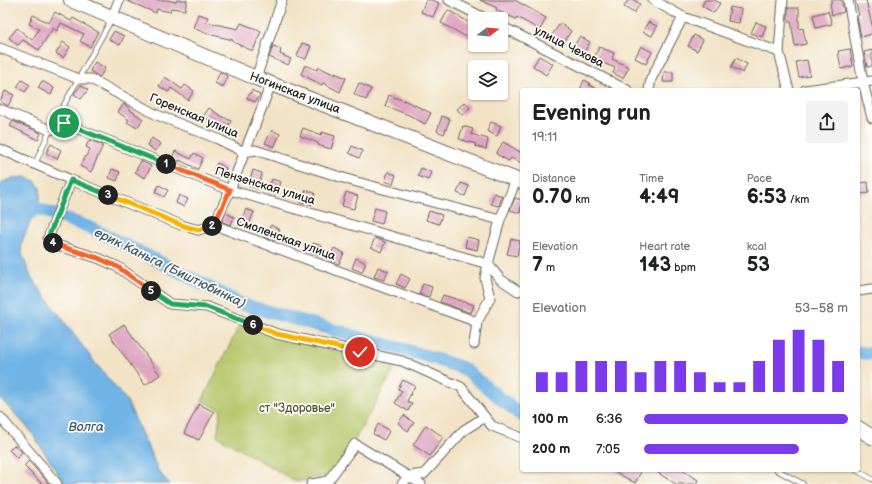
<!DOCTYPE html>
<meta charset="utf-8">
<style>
:root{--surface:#fff;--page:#f2f2f2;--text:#202124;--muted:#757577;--accent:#7c3aed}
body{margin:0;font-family:"Balsamiq Sans",sans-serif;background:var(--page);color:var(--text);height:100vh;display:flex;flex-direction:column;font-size:15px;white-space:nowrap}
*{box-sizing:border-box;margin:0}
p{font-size:13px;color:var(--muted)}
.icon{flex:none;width:22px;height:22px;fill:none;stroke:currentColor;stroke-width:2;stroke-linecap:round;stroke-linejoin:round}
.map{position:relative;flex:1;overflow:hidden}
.panel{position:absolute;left:520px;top:88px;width:340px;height:384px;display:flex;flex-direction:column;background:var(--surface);border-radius:4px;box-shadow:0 1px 3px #0004}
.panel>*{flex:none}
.needle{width:26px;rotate:74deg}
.buttons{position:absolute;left:468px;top:12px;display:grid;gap:8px}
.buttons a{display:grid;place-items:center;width:40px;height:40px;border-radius:4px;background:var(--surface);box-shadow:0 1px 3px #0004;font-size:20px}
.pin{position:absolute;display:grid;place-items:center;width:34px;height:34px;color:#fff;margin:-17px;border:2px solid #fff;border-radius:50%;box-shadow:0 1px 4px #0007}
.km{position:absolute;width:20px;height:20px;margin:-10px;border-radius:50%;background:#222;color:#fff;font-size:11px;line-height:20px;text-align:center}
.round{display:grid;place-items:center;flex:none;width:42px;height:42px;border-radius:4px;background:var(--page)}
.overview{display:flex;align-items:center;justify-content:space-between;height:68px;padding:0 12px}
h1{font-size:22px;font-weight:700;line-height:30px}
.metrics{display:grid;grid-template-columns:repeat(3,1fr);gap:6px;height:68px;padding:4px 12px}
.metrics div{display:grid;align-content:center}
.metrics b{font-size:20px;font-weight:700}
.metrics small{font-size:11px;font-weight:400}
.metrics p{font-size:11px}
.chart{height:112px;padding:8px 12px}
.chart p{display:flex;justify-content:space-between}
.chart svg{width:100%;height:72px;margin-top:4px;stroke:var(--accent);stroke-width:6}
ul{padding:0 12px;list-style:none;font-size:13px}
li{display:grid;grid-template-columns:64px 48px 1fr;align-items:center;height:30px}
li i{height:10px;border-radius:5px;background:var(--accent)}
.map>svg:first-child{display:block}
</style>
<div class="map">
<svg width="872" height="484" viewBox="0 0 872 484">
<rect width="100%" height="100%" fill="#fdfcf7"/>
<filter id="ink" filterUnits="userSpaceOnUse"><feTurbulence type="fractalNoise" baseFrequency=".025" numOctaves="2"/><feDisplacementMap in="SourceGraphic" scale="8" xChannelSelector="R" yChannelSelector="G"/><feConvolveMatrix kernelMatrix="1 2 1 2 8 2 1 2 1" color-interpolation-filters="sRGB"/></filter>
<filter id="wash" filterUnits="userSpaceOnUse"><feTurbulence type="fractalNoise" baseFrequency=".012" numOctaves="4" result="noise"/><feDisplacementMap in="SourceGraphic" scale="16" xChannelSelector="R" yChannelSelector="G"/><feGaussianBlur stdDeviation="0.9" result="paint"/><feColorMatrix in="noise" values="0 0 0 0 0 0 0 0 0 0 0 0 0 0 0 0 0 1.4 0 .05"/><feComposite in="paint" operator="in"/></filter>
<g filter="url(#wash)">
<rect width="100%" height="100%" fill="#f2e3c6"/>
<path fill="#b5c568" stroke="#687042" d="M240,324L395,368L337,472L297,482L217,436L221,410L202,401Z"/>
<path fill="#70b3e5" stroke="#466880" d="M25,177L35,181L40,188V198L21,244L22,254L31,277L96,364L127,401L159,472L170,484H65L30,430L0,398V183L14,178Z"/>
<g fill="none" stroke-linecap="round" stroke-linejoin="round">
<path stroke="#70b3e5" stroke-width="13" d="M0,239L36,208L91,228L174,269L241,304L420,354L463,368L522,416
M858,352L872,354"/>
</g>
<g id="blocks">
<path fill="#dfa5c3" d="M125,0H167L176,2L177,0H187L185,10L171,8L170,12L157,9L156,13Z
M426,0H432L439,3L433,17L421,12Z
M480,0H515L546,18L540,30L517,17L516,19L496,10L497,8Z
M628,0H634L640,4L634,13L624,7Z
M705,0H715L720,3L714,13L702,6Z
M831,0H841L844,12L832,15L830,3L832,2Z
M855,0H866L872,25V34L861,37L857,16L859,15Z
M730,7L741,9L739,23L728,21Z
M788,8H799V29L803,28L806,44L795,46L791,21H788Z
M448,10L475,26V35L472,40L441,23Z
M828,11L832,24L816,28L813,15Z
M55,12L71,21L73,18L98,32L90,47L80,41L84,34L61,23L57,31L53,28L39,50L23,40L18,45L9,38L17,28L32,40L39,29L29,24L33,15L49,23Z
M198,14L208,17L206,22L238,29L241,23L261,31L253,51L233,42V40L208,34L193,28Z
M648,22L657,26L652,36L643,32Z
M756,22L766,26L762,37L751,33Z
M560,23L571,31L562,45L551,37Z
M114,31L124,36L120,45L109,40Z
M694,35L703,40L697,51L688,46Z
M580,36L590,42L583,54L573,48Z
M63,42L70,47L63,58L56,53Z
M302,43L311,46L306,59L297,56Z
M273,46L281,49L280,54L291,59L288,65L269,57Z
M641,46L652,52L646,64L635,58Z
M599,47L614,53L612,59L629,67L623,78L613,73L615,68L594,59Z
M850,49L853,66L841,69L838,51Z
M872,50V66L867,67L864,52Z
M539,56L553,64L546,75L533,66Z
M736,58L747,64L743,73L731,67Z
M807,60L810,75L799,77L796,62Z
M95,62L105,68L100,77L90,71Z
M305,65L317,70L319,67L335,75V73L346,78L340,92L323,83L322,85L301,74Z
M220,72L228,76L223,87L215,83Z
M664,72H673V82H663Z
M165,77L182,89L185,85L194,91L188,100L171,88L168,92L159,86Z
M22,80L30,85L25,92L17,87Z
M584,80L590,83L589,85L599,90H580Z
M42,81L54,88L51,95L38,88Z
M359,83L371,89L366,100L354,94Z
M81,85L88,90L81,99L74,94Z
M252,90L260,95L255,102L247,98Z
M5,91L14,95L8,106L0,101Z
M389,95L404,101V100L431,113L425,124L409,115L385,106Z
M465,102L470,108L462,115L457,109Z
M124,104L130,109V110L143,119L137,128L127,122L129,120L118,112Z
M209,108L221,116L231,121L227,130L203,117Z
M442,116L450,119L444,134L437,131Z
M13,121L41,133L38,140L10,126Z
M491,122L501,126L497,136L487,131Z
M463,126L473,129L471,134L488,139L486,149L475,146L476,144L459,139Z
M303,128L321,135L322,132L335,136L331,149L318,145V143L300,136Z
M272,130L280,134L274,147L265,143Z
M152,138L161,144L155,151L147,145Z
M89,140L103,145L91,172L80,166L90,149L86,147Z
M503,142L522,153V163L511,158L509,161L496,154Z
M51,144L61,150L57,159L46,153Z
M352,146L363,151L359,158L349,153Z
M175,151L191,159L194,153L203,158L198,169L179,160V162L172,158Z
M141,161L151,166L145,178L135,172Z
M217,163L226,168L223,176L213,171Z
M421,168L431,172L428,180L418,176Z
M112,169L120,172L117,181L109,178Z
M253,170L262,173L258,189L248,186Z
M388,172L396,175L393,184L385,181Z
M272,179L281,182L277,194L268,192Z
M868,182L869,193L860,194L859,183Z
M461,183L469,186L465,196L457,193Z
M159,185L168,190L164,197L155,192Z
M306,190L315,193L312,205L302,202Z
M346,192L358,196L354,209L342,206Z
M494,193L502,196L499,206L491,204Z
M179,195L188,199L184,207L176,203Z
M515,198L522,200L520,213L510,210Z
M375,208L385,211L382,224L371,221Z
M246,209L254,212L248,227L240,223Z
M429,211L442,215L439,224L426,220Z
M226,213L234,217L231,225L222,222Z
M271,225L280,230L274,241L264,237Z
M467,237L479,240L477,250L465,247Z
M375,238L385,242L381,252L371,247Z
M511,239L520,241L517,256L507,254Z
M313,243L322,246L319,255L310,252Z
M334,248L344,253L339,264L329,260Z
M356,258L366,263L362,272L352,268Z
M378,267L388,271L384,280L374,277Z
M401,274L410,279L405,288L396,284Z
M423,284L432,287L429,297L419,294Z
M443,295L474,305L471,313L440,302Z
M124,324L160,375L145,385L109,334Z
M403,380L415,386L407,401L412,404L408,411L395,403L402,391L398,389Z
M199,404L214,412L199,440L184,433Z
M404,415L414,423L408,431L398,423Z
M378,424L390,430L384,440L373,434Z
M426,425L443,437L430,456L413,445Z
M14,445L22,452L17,458L9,450Z
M29,461L48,483L47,484H42L24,466Z
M612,470H642L635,483Z
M653,470H682L698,480L696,484H676Z"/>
</g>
</g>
<g filter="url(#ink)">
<use href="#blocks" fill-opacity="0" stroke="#676258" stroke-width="1"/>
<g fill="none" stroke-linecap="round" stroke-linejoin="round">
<g stroke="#676258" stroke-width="6">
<path id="lane" d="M35,164L50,130L111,20
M777,470L803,484
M856,470L872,479"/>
</g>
<g stroke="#676258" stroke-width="11">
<path id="street" d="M449,0L486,19
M653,0L683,17L779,52
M783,0L779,52L789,90
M848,0L863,82L872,118
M112,18L119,0
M501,26L627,90
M0,48L79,79H91L157,115L218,139L244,152L255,150L353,181L500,220
M256,78L282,0
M649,90L651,79L683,17
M805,90L872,81
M0,109L50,130L64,123L230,190L488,264L500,279L518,291L522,290
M0,149L71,180L181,225L198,230L214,225L477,322
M71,180L48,238L56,245L98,258L118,267L170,304L207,307L277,334L402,361L461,387L492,426L522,438
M214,225L230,190L271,84
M858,291L872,289
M474,344L477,322L490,298L485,278L488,264L500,220L516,180
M0,417L57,484
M311,484L328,481L355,444L421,484
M402,484L409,476L424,474L464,430L485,417"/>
</g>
<g stroke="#676258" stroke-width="16">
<path id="primary" d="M71,0L256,78L522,182
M858,428L872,437"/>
</g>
<use href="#lane" stroke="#fff" stroke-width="4.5"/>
<use href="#street" stroke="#fff" stroke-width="9"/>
<use href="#primary" stroke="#fff" stroke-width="14"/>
</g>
</g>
<g fill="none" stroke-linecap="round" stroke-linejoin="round" filter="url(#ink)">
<g stroke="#fff" stroke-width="8">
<path id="split-1" d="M64,123L166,164"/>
</g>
<g stroke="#fff" stroke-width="8">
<path id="split-2" d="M166,164L230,190L214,225L212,226"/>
</g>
<g stroke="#fff" stroke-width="8">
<path id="split-3" d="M108,195L181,225L198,230L212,226"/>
</g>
<g stroke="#fff" stroke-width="8">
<path id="split-4" d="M53,243L48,238L71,180L108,195"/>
</g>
<g stroke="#fff" stroke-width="8">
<path id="split-5" d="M53,243L56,245L98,258L118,267L151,291"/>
</g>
<g stroke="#fff" stroke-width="8">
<path id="split-6" d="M151,291L170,304L207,307L253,325"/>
</g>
<g stroke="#fff" stroke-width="8">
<path id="split-7" d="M253,325L277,334L360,352"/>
</g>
<use href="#split-1" stroke="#22a559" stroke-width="5"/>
<use href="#split-2" stroke="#f0652b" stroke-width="5"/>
<use href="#split-3" stroke="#f5b400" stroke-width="5"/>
<use href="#split-4" stroke="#22a559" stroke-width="5"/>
<use href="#split-5" stroke="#f0652b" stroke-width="5"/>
<use href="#split-6" stroke="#22a559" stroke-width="5"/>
<use href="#split-7" stroke="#f5b400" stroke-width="5"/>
</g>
<g text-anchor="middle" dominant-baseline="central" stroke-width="3.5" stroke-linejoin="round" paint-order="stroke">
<g font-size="12" fill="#1c1c1c" stroke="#fdfcf7">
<text transform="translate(569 47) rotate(27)">улица Чехова</text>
<text transform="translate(295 93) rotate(21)">Ногинская улица</text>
<text transform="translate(194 116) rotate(23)">Горенская улица</text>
<text transform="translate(265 186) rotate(17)">Пензенская улица</text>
<text transform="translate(286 239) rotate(20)">Смоленская улица</text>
</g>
<g font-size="12" fill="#525737" stroke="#fdfcf7">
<text x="297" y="408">ст "Здоровье"</text>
</g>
<g font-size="13" font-style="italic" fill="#3e586c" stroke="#fdfcf7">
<text transform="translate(170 268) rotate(26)">ерик Каньга (Биштюбинка)</text>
<text x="86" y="427">Волга</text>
</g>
</g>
</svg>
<div class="buttons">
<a><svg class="needle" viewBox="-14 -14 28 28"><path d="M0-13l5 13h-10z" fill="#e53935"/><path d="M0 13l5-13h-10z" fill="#757577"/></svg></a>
<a><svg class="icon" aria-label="layers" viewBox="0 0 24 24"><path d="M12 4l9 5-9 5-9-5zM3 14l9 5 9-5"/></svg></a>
</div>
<div class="pin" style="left:64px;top:123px;background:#1e9e55"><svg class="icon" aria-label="arrive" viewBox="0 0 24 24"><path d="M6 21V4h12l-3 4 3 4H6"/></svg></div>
<div class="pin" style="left:360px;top:352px;background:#d93025"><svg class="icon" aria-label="check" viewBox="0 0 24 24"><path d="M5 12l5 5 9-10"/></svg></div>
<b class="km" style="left:166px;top:164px">1</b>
<b class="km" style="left:212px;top:226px">2</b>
<b class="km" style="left:108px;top:195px">3</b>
<b class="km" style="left:53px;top:243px">4</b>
<b class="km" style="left:151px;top:291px">5</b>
<b class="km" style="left:253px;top:325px">6</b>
<section class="panel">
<div class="overview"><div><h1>Evening run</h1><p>19:11</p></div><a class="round"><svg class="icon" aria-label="share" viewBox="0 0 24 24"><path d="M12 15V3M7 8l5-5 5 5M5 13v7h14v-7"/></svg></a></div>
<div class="metrics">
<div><p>Distance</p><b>0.70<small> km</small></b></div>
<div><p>Time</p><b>4:49</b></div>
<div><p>Pace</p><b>6:53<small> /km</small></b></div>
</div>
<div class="metrics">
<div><p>Elevation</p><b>7<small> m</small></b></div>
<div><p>Heart rate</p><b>143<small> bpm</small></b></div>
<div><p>kcal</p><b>53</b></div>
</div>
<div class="chart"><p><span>Elevation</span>53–58 m</p>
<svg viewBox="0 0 160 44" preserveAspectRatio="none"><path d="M5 44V32M15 44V32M25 44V25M35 44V25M45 44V25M55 44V32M65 44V25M75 44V25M85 44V32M95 44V38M105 44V38M115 44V25M125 44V12M135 44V6M145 44V12M155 44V25"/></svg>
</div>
<ul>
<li><b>100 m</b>6:36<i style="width:100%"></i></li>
<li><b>200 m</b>7:05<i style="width:76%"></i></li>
</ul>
</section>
</div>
